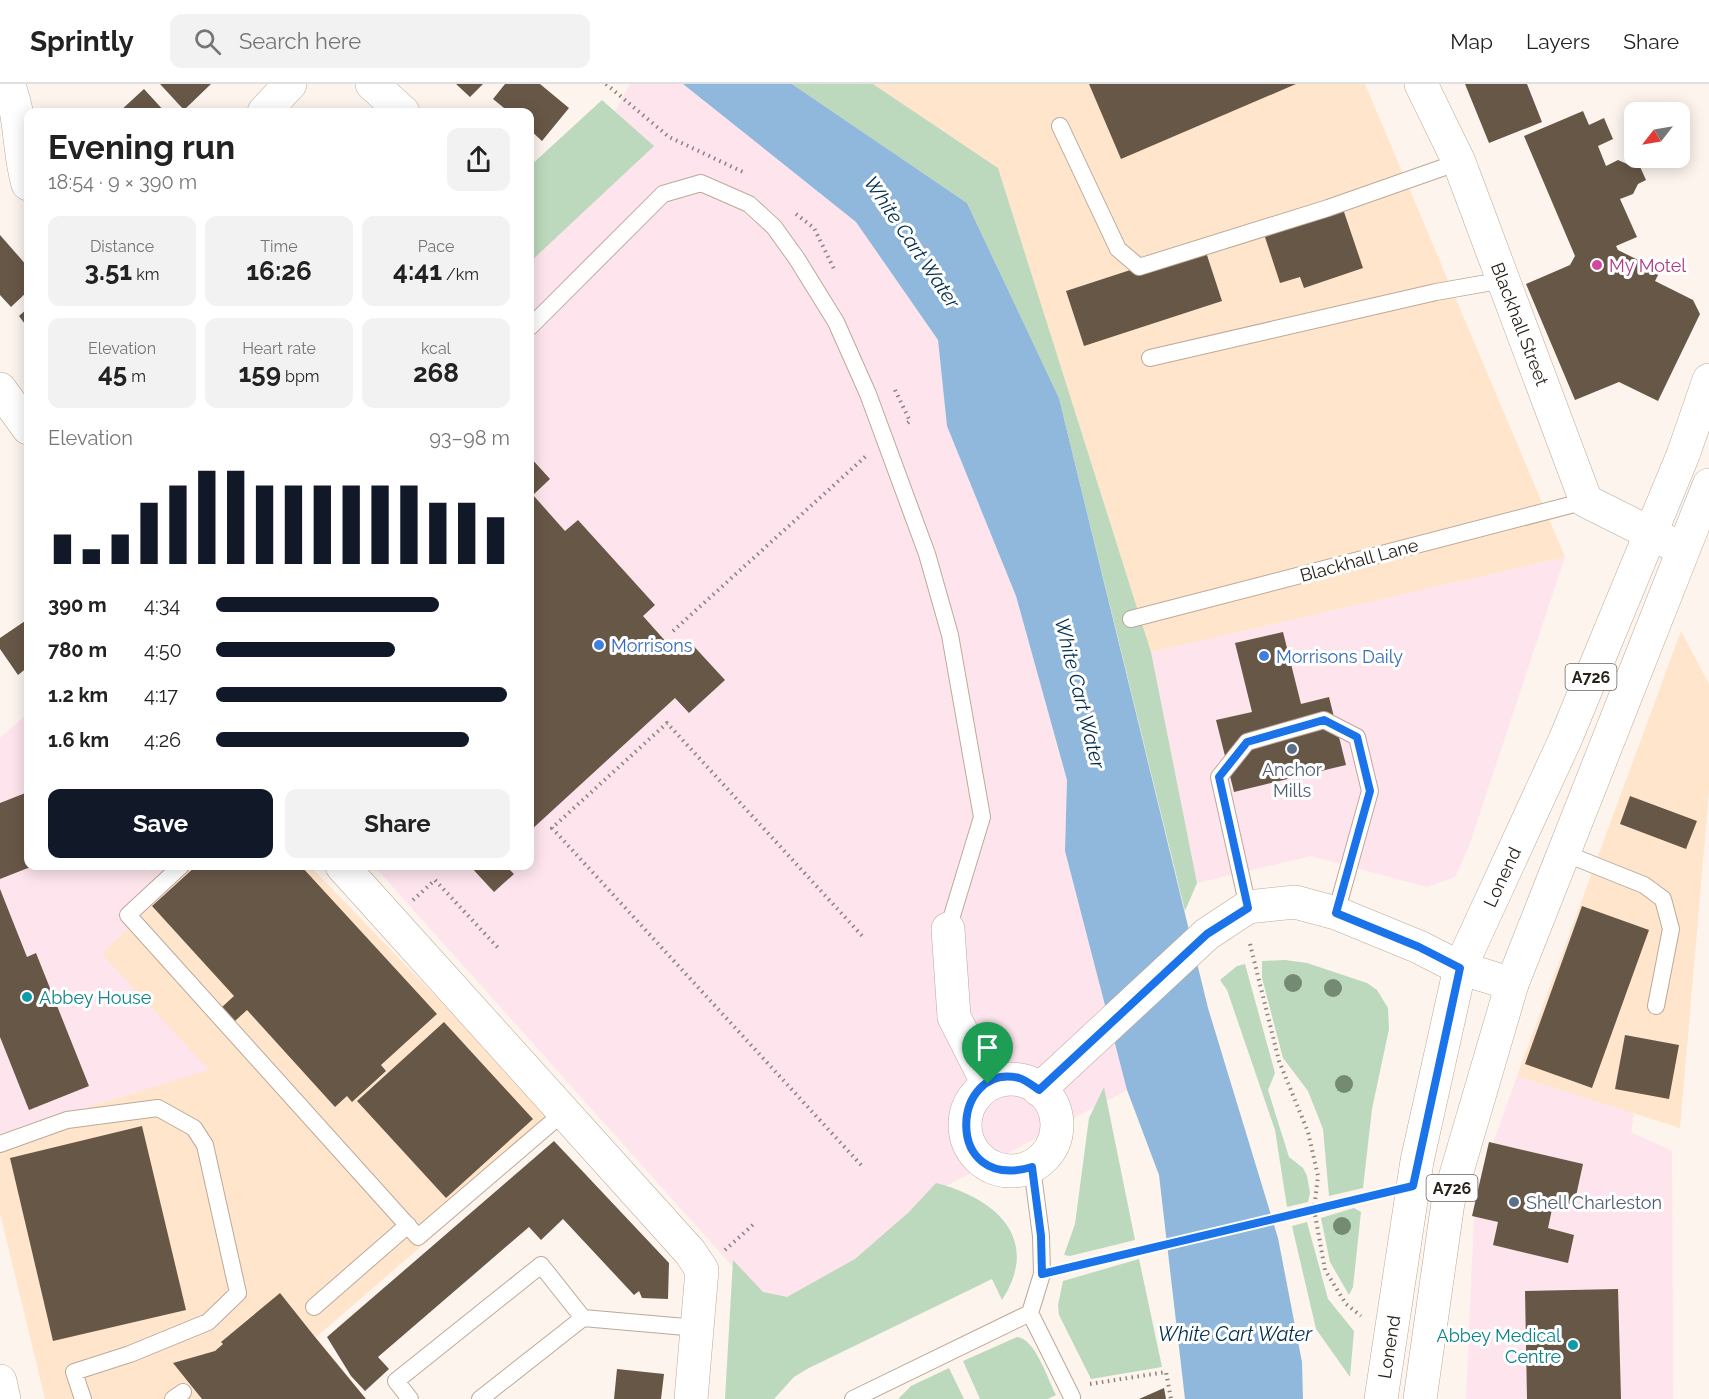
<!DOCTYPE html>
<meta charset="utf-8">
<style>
:root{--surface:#fff;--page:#f2f2f2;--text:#222;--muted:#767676;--line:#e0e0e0;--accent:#111827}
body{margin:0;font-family:Raleway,sans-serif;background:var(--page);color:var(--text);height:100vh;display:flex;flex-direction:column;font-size:22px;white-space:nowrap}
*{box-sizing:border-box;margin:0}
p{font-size:20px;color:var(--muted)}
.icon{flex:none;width:33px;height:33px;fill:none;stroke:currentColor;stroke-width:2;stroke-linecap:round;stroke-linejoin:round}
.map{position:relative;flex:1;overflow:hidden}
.details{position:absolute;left:24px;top:24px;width:510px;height:762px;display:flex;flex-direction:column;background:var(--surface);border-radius:12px;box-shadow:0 3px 15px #0003}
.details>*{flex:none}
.needle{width:39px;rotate:239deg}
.tools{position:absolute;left:1624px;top:18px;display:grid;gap:12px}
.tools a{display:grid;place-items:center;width:66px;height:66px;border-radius:12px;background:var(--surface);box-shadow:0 3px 15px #0003;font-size:30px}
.pin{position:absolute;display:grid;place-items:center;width:51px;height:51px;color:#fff;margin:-62px -26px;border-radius:50% 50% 50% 0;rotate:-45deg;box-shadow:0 0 6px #0007}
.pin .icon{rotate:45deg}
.round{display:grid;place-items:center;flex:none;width:63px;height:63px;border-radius:12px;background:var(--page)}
.head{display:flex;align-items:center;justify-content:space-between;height:102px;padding:0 24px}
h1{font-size:33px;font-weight:700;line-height:45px}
.figures{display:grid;grid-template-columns:repeat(3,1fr);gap:9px;height:102px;padding:6px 24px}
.figures div{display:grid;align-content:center;border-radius:12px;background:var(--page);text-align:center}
.figures b{font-size:26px;font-weight:700}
.figures small{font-size:16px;font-weight:400}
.figures p{font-size:16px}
.chart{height:168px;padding:12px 24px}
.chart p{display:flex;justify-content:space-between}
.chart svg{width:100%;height:108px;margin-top:6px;stroke:var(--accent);stroke-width:6}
.primary-button{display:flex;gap:12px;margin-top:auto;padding:12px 24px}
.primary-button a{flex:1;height:69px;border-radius:12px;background:var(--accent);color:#fff;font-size:24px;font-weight:700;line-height:69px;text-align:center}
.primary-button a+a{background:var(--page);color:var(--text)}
ul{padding:0 24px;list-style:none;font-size:20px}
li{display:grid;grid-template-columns:96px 72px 1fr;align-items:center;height:45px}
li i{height:15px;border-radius:8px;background:var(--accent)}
header{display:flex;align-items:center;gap:36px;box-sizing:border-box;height:84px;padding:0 30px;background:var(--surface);border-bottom:2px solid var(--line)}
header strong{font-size:28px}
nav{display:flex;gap:33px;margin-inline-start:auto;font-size:21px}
.search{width:420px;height:54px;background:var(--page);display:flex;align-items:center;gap:15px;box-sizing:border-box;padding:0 21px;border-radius:12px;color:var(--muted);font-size:22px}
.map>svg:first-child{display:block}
</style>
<header>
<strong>Sprintly</strong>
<div class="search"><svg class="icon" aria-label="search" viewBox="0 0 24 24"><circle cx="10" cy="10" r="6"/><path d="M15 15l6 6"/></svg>Search here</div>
<nav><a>Map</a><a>Layers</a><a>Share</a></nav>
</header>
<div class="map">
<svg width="1709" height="1315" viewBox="0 0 1709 1315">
<rect width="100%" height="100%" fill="#fcf4ed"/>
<path fill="#fee4ec" d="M630,0H683L856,138L938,256L947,342L1016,512L1067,696L1065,767L1127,1006L946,1102L786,1242L374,782H530V135L587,78Z
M1565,473L1469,762L1455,793L1427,803L1311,772L1197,799L1151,568Z
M28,629V782H193L103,870L210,986L0,1050V654Z
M1517,992L1634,1029L1631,1048L1672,1067L1673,1315H1466L1475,1110Z"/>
<path fill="#ffe5cc" d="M873,0H1365L1565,473L1151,568L998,84Z
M1681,547L1709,600V708L1680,1044L1517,992Z
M193,782H310L561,1042L316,1253L366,1315H45L0,1129V1050L209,986L102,870Z"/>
<path fill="#bcd9bd" d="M792,0H873L998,84L1151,568L1197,799L1185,827L1059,314L967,119Z
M602,16L654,62L530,178V82Z
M1285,876L1307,879L1367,899L1377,906L1388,924L1389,945L1372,1025L1363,1104L1329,1112L1323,1045L1308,1007L1283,974L1262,894V877Z
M1245,880L1275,989L1268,1006L1289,1073L1303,1084L1307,1092L1310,1109L1308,1118L1287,1123L1275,1046L1227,906L1220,896L1237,882Z
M1104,1003L1135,1156L1070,1172L1064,1171L1075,1140L1089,1034Z
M936,1099C995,1114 1042,1154 1002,1216L992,1195L807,1285L794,1293L774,1315H725L733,1176L763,1208L787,1213L855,1175L909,1128Z
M1354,1124L1361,1128L1353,1203L1349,1211L1330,1178L1321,1134Z
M1307,1138L1328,1215L1354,1247L1350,1293L1316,1245L1292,1142Z
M1139,1175L1162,1283L1091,1295L1059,1231L1058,1221L1063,1197Z
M1017,1253C1035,1254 1048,1296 1056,1311L1048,1315H980L963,1277Z
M949,1284L964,1315H898L911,1302Z"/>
<path fill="#90b8dc" d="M683,0H792L967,119L1059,314L1208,924L1278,1154L1302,1278L1303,1315H1185L1159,1091L1127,1006L1065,767L1067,696L1016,512L947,342L938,256L856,138Z"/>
<path fill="#675747" d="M160,0H211L184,26Z
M456,0H483L470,13Z
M505,0H540L569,24L542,57L530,46V28H509L493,15Z
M1089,0H1296L1121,75Z
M1465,0H1527L1542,38L1489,59Z
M144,5L165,28H119Z
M1583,27L1589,41L1604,34L1613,55L1598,62L1606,82L1618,76L1627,80L1637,76L1646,96L1638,100L1633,110L1620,115L1637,153L1616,162L1618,166L1660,187L1655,197L1693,216L1700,230L1658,317L1619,298L1575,316L1526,200L1570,181L1575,172L1524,52Z
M1342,122L1363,184L1304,204L1300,193L1280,199L1263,147Z
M0,151L28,183V207L11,223L0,211Z
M1204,162L1222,217L1084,262L1066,207Z
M28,224V244L19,232Z
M530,373L550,395L533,411L565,447L578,436L655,521L643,532L676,569L689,557L725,596L689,629L675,614L530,747Z
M28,535V583L18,591L0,565V554Z
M1283,548L1301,620L1329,613L1346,681L1234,708L1216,636L1252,628L1235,559Z
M28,708V782H33L0,795V719Z
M1630,712L1697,737L1686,765L1620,740Z
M196,782H301L437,930L381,981L386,987L352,1018L347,1012L335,1023L247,926L235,937L222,923L234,912L152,822Z
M470,782H506L514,790L494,808Z
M0,805L27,873L36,869L89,1002L29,1026L0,953Z
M1582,822L1649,846L1592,1004L1525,980Z
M444,938L533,1035L446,1114L357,1017Z
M1625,951L1679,961L1669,1015L1615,1005Z
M142,1042L186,1226L53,1257L10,1074Z
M554,1057L669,1179L668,1215L642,1214L639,1207L634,1211L563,1135L541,1156L529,1143L378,1273L389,1285L365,1307L351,1292L327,1253Z
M1489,1058L1583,1080L1574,1121L1554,1116L1548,1144L1574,1151L1568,1179L1493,1161L1498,1138L1472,1132Z
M1618,1205L1621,1315H1527L1525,1207Z
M280,1209L315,1253L366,1315H202L173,1279L215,1267L223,1260L221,1258Z
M617,1285L664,1290L661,1315H614Z
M1164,1304L1166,1315H1139Z"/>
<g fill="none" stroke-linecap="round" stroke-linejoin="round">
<g stroke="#bca998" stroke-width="18">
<path id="lane" d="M1060,42L1118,165L1139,183L1328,124L1459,78
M530,243L663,110L701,99L749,120L774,143L797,175L836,238L868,310L927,470L950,551L982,733L948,845
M1150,274L1436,208L1504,196
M1131,535L1586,417
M1564,769L1644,801L1663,815L1671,845L1656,922
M181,782L128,831L418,1153L564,1028
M1248,823L1219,693L1247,658L1324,636L1357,653L1370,707L1336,829
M0,1060L67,1036L158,1024L194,1044L205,1061L238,1209L208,1238L130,1270L74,1288L83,1315
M314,1223L408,1141
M1030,1229L1072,1313
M583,1234L697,1244
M173,1315L183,1308
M410,1315L396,1297L541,1181L583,1234L480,1315
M853,1315L1030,1229L1042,1190L1041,1152L1032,1083"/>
</g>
<g stroke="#bca998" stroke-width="34">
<path id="street" d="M8,0C22,32 18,67 28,100
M372,0L403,28
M1421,0L1459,78L1586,417L1682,465
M264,28L290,0
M0,305L28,344
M342,782L690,1168L702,1186L691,1315
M948,845L954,933L988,1000
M965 1041a46 46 0 1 1 92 0a46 46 0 1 1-92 0Z
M1039,1006L1207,850L1248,823L1295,818L1336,829L1419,863L1460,884L1512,900"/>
</g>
<g stroke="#bca998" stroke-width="34">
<path id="secondary" d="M0,1297L4,1315"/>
</g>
<g stroke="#bca998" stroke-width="34">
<path id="primary" d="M1381,1315L1417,1077L1460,884L1565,656L1683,371L1709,296
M1420,1315L1448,1118L1512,900L1709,401"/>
</g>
<path stroke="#8a837c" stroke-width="4" stroke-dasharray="1.5 4.5" stroke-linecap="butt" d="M606,0L669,53L743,88
M796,130L814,144L835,187
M895,306L910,337L905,341
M673,547L866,372
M413,816L435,796L500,866
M1250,860L1279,977L1308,1048L1318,1092L1314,1125L1325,1186L1346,1220L1361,1232
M861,1081L552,744L667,639L865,855
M725,1166L756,1138
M1066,1184L1380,1110
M1090,1300L1166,1288L1171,1315"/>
<use href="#lane" stroke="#fff" stroke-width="16"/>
<use href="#street" stroke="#fff" stroke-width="33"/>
<use href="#secondary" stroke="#fff" stroke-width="33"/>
<use href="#primary" stroke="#fff" stroke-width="33"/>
</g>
<g fill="#758a72">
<circle cx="1293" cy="899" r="9"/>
<circle cx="1333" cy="904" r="9"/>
<circle cx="1344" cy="1000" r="9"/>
<circle cx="1342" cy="1142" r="9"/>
</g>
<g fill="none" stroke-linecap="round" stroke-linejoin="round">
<g stroke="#fff" stroke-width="12">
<path id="route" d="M1324,636L1357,653L1370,707L1336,829L1419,863L1460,884L1413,1102L1042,1190L1041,1152L1032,1083C942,1109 951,978 1019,994C1026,996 1033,1002 1039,1006L1207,850L1248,824L1219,693L1247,658Z"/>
</g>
<use href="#route" stroke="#1a73e8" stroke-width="8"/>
</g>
<circle fill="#d1479c" stroke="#fff" stroke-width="2" cx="1597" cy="181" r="6"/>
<g fill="#3f7fe0" stroke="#fff" stroke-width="2">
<circle cx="599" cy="561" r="6"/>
<circle cx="1264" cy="572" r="6"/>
</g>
<g fill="#5c6f8a" stroke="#fff" stroke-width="2">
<circle cx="1292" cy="665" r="6"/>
<circle cx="1514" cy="1118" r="6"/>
</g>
<g fill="#0f9aa8" stroke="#fff" stroke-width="2">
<circle cx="27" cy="913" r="6"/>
<circle cx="1573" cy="1261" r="6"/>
</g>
<g text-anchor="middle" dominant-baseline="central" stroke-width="6" stroke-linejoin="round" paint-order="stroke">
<g fill="#fff" stroke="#69645f" stroke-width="1.5">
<rect x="1565.5" y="580" width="51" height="26" rx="4.5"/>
<rect x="1426.5" y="1091" width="51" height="26" rx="4.5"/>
</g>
<g font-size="16" font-weight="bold" fill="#29221b">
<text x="1591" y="593">A726</text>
<text x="1452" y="1104">A726</text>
</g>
<g font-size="18" fill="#b23c85" stroke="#fff" text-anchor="start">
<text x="1609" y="181">My Motel</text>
</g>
<g font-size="18" fill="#29221b" stroke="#fff">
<text transform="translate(1520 240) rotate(69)">Blackhall Street</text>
<text transform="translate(1359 476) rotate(-15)">Blackhall Lane</text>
<text transform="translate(1502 793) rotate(-65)">Lonend</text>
<text transform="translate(1389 1263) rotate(-81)">Lonend</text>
</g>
<g font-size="18" fill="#366cbe" stroke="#fff" text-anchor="start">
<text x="611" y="561">Morrisons</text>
<text x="1276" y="572">Morrisons Daily</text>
</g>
<g font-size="18" fill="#4e5e75" stroke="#fff">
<text x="1292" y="685">Anchor<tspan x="1292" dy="21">Mills</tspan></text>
<text x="1526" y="1118" text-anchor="start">Shell Charleston</text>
</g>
<g font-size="18" fill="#0d838f" stroke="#fff" text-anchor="start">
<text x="39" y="913">Abbey House</text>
<text x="1561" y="1251" text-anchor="end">Abbey Medical<tspan x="1561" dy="21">Centre</tspan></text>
</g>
<g font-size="20" font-style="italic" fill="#002d4f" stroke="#fff">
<text transform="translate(912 158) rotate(56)">White Cart Water</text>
<text transform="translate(1080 609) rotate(76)">White Cart Water</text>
<text x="1235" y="1250">White Cart Water</text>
</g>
</g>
</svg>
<div class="tools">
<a><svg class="needle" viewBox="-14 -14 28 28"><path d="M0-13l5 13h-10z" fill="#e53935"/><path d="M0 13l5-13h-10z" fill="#767676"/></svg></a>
</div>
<div class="pin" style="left:988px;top:1000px;background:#1e9e55"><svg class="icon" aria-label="arrive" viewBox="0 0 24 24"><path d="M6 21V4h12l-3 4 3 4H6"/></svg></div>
<section class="details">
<div class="head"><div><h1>Evening run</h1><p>18:54 · 9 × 390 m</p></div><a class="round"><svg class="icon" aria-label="share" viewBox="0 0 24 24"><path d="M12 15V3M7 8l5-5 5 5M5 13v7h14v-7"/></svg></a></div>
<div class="figures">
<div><p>Distance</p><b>3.51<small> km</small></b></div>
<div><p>Time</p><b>16:26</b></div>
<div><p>Pace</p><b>4:41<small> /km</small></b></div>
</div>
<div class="figures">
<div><p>Elevation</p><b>45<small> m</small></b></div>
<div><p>Heart rate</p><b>159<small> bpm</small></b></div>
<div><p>kcal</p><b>268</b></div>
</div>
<div class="chart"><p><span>Elevation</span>93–98 m</p>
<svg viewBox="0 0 160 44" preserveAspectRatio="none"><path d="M5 44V32M15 44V38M25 44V32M35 44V19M45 44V12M55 44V6M65 44V6M75 44V12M85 44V12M95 44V12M105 44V12M115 44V12M125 44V12M135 44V19M145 44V19M155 44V25"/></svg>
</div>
<ul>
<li><b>390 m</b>4:34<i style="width:76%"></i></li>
<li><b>780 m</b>4:50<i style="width:61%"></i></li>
<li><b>1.2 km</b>4:17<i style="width:99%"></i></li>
<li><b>1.6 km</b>4:26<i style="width:86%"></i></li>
</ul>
<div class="primary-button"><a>Save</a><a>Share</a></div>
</section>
</div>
